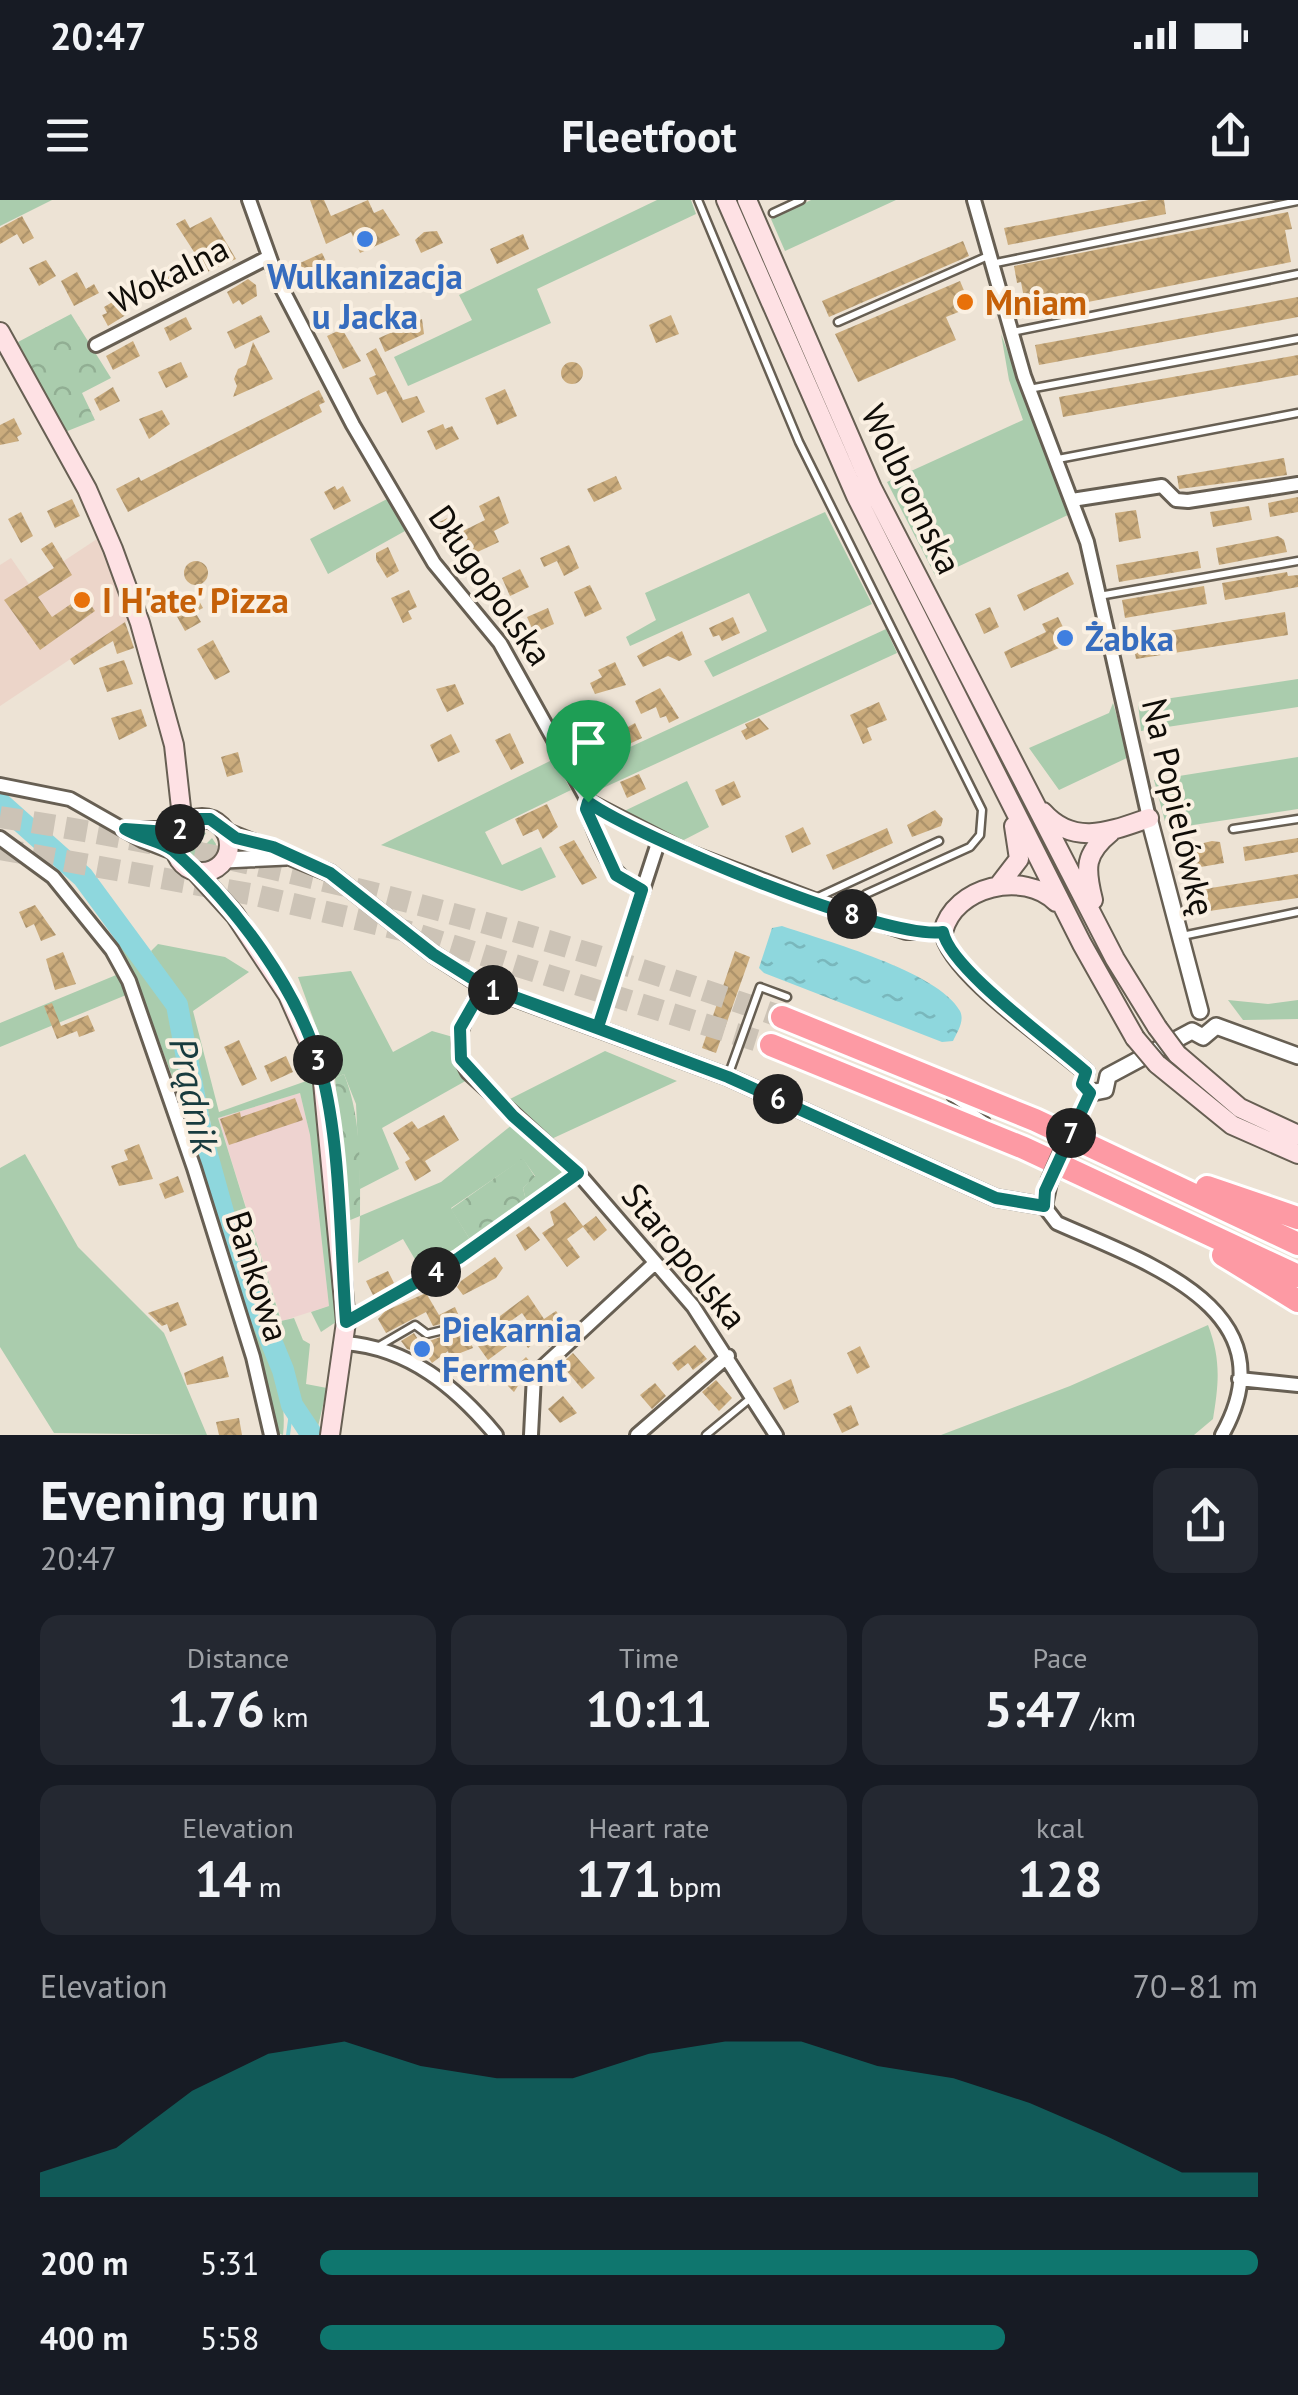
<!DOCTYPE html>
<meta charset="utf-8">
<style>
:root{--surface:#171b24;--page:#242831;--text:#f1f3f6;--muted:#9ea1a6;--accent:#0f766e}
body{margin:0;font-family:"PT Sans",sans-serif;background:var(--page);color:var(--text);height:100vh;display:flex;flex-direction:column;font-size:38px;white-space:nowrap}
*{box-sizing:border-box;margin:0}
p{font-size:32px;color:var(--muted)}
.icon{flex:none;width:55px;height:55px;fill:none;stroke:currentColor;stroke-width:2;stroke-linecap:round;stroke-linejoin:round}
.map{position:relative;height:1235px;overflow:hidden}
.side{display:flex;flex-direction:column;background:var(--surface);flex:1}
.side>*{flex:none}
.pin{position:absolute;display:grid;place-items:center;width:85px;height:85px;color:#fff;margin:-102px -42px;border-radius:50% 50% 50% 0;rotate:-45deg;box-shadow:0 0 10px #0007}
.pin .icon{rotate:45deg}
.km{position:absolute;width:50px;height:50px;margin:-25px;border-radius:50%;background:#222;color:#fff;font-size:28px;line-height:50px;text-align:center}
.round{display:grid;place-items:center;flex:none;width:105px;height:105px;border-radius:20px;background:var(--page)}
.head{display:flex;align-items:center;justify-content:space-between;height:170px;padding:0 40px}
h1{font-size:55px;font-weight:600;line-height:75px}
.metrics{display:grid;grid-template-columns:repeat(3,1fr);gap:15px;height:170px;padding:10px 40px}
.metrics div{display:grid;align-content:center;border-radius:20px;background:var(--page);text-align:center}
.metrics b{font-size:50px;font-weight:600}
.metrics small{font-size:28px;font-weight:400}
.metrics p{font-size:28px}
.chart{height:280px;padding:20px 40px}
.chart p{display:flex;justify-content:space-between}
.chart svg{width:100%;height:180px;margin-top:10px;fill:var(--accent);opacity:.7}
ul{padding:0 40px;list-style:none;font-size:32px}
li{display:grid;grid-template-columns:160px 120px 1fr;align-items:center;height:75px}
li i{height:25px;border-radius:12px;background:var(--accent)}
.status{display:flex;justify-content:space-between;align-items:center;height:70px;padding:0 50px;background:var(--surface);direction:ltr}
.status svg{height:28px;fill:currentColor}
header{display:flex;justify-content:space-between;align-items:center;height:130px;padding:0 40px;background:var(--surface);font-size:45px;font-weight:600}
.map>svg:first-child{display:block}
</style>
<div class="status"><b>20:47</b><svg viewBox="0 0 49 12"><path d="M0 12V9h3v3zM5 12V6h3v6zM10 12V3h3v9zM15 12V0h3v12zM26 1h20v11H26zM47 4h2v5h-2z"/></svg></div>
<header><svg class="icon" aria-label="menu" viewBox="0 0 24 24"><path d="M4 6h16M4 12h16M4 18h16"/></svg>Fleetfoot<svg class="icon" aria-label="share" viewBox="0 0 24 24"><path d="M12 15V3M7 8l5-5 5 5M5 13v7h14v-7"/></svg></header>
<div class="map">
<svg width="1298" height="1235" viewBox="0 0 1298 1235">
<defs>
<pattern id="forest-crowns" width="20" height="18" patternUnits="userSpaceOnUse" patternTransform="scale(2.5)"><rect width="20" height="18" fill="#aaccad"/><path d="M2 6a3 3 0 1 1 6 0M12 15a3 3 0 1 1 6 0" fill="none" stroke="#91ae93"/></pattern>
<pattern id="water-ripples" width="26" height="14" patternUnits="userSpaceOnUse" patternTransform="scale(2.5)"><rect width="26" height="14" fill="#8ed7dd"/><path d="M2 4q2-2 4 0t4 0M15 11q2-2 4 0t4 0" fill="none" stroke="#79b7bc"/></pattern>
<pattern id="building-cross-hatch" width="8" height="8" patternUnits="userSpaceOnUse" patternTransform="scale(2.5)"><rect width="8" height="8" fill="#cbac7d"/><path d="M0 0l8 8M0 8l8-8" fill="none" stroke="#ad936b"/></pattern>
</defs>
<rect width="100%" height="100%" fill="#ede3d5"/>
<path fill="#ecd5c9" d="M97,339L129,420L0,506V365L11,358L29,384Z"/>
<path fill="#eed3d0" d="M300,893L310,935L329,1106L282,1121L218,918Z"/>
<path fill="#aaccad" d="M0,0H52L0,26Z
M657,0H691L696,14L537,89L551,123L408,186L394,157L472,120L459,95Z
M734,0H739L863,286L1026,602L1021,605L860,288Z
M811,0H896L785,51L771,19Z
M1001,134L1070,314L936,377L887,282L1023,220L1009,180Z
M389,298L405,331L328,374L310,339Z
M825,312L872,404L713,477L704,461L767,431L749,393L630,446L626,437L656,420L645,393Z
M886,429L897,453L590,594L578,571Z
M1298,479V507L1141,531L1138,503Z
M1113,503L1129,557L1059,590L1029,548L1109,513Z
M1298,557V609L1167,629L1154,580Z
M554,559L571,590L485,632L502,665L541,647L556,677L522,691L381,645Z
M687,581L709,627L678,643L618,614Z
M199,630L206,633L201,641L205,645L212,638L216,644L214,654L203,660L192,657L186,648L190,636Z
M106,739L125,740L161,788L176,817L203,963L225,1044L220,1045C191,941 168,829 106,739Z
M158,744L225,757L249,772L193,811L219,912L312,879L336,1122L321,1132L311,1112L329,1106L310,935L300,893L218,918L281,1121L294,1118L303,1140L310,1144L306,1184L327,1188L317,1231L293,1194L231,1020L189,820L151,751Z
M351,771L393,852L432,831L453,837L451,851L469,879L382,928L399,969L360,989L356,904L344,874L335,878L298,777Z
M121,773L131,793L0,847V823Z
M1228,800L1268,804L1298,800V819L1243,820Z
M605,851L677,881L547,941L504,902Z
M513,924L564,968V976L527,1005L523,988L535,976L523,959L451,1008L472,1043L423,1073L403,1039L358,1063L360,1016L441,982Z
M25,954L78,1047L164,1133L207,1235L54,1233L0,1147V968Z
M249,1108C269,1150 288,1188 283,1235L276,1232L245,1112Z
M1208,1125C1221,1159 1219,1183 1213,1219L1194,1235H941L1070,1186Z"/>
<path fill="url(#forest-crowns)" d="M71,114L111,178L82,193L95,220L65,232L18,142Z
M344,874C362,919 360,968 360,1016L348,1021L335,878Z
M523,958L535,977L523,988L527,1005L472,1043L451,1009Z"/>
<path fill="url(#water-ripples)" d="M782,726C825,741 938,771 960,811C965,821 957,832 953,841L942,842L764,773L759,768L772,728Z"/>
<g fill="none" stroke-linecap="round" stroke-linejoin="round">
<path stroke="#8ed7dd" stroke-width="4" d="M288,1235L292,1205"/>
<path stroke="#8ed7dd" stroke-width="22" d="M0,603L83,677L177,805L202,937L233,1048L283,1170L292,1205L312,1235"/>
</g>
<path fill="url(#building-cross-hatch)" d="M310,0H324L331,16L368,0L374,13L383,9L400,35L360,53L351,32L326,44Z
M1149,0H1164L1166,14L1008,45L1004,28Z
M1288,12L1292,29L1285,30L1291,62L1027,114L1021,82L1017,83L1014,66Z
M22,16L34,38L23,44L17,34L0,44V28Z
M211,17L236,59L207,72L176,24L185,19L190,28Z
M437,31L443,43L421,53L415,40L424,32Z
M523,34L529,49L497,64L490,49Z
M963,41L969,56L829,117L822,101Z
M322,53L328,65L305,75L300,63Z
M46,60L56,76L39,86L29,68Z
M184,69L190,82L169,91L163,79Z
M77,72L86,89L94,84L99,93L74,106L61,81Z
M248,79L256,85L257,96L242,105L239,100L233,104L227,92Z
M960,81L971,107L946,117L956,140L858,182L835,134Z
M1298,97V117L1039,165L1035,145Z
M116,100L129,113L108,126L102,115L107,113L104,107Z
M261,115L270,132L235,149L227,132Z
M671,115L679,134L656,143L649,125Z
M186,117L192,129L170,141L164,128Z
M422,119L424,134L385,152L379,138Z
M342,129L361,161L343,169L327,136Z
M133,141L140,156L113,170L106,156Z
M253,142L273,179L233,197L237,186L234,179L238,169L246,165Z
M376,148L403,200L417,196L425,212L402,223L386,191L377,195L369,178L376,175L366,154Z
M1298,155V175L1063,217L1059,197Z
M561 173a11 11 0 1 1 22 0a11 11 0 1 1-22 0Z
M181,162L188,177L166,188L158,172Z
M113,187L120,201L100,211L94,199Z
M505,189L517,216L497,225L485,198Z
M319,190L325,202L319,205L322,212L128,312L116,289L139,277L141,281Z
M162,210L170,224L149,239L139,219Z
M14,218L22,234L17,237L19,241L0,245V225Z
M443,224L445,229L452,226L459,239L436,250L427,231Z
M1284,258L1287,275L1179,289L1177,276Z
M616,276L622,289L594,302L587,289Z
M335,286L337,290L343,286L351,301L334,310L324,292Z
M499,296L509,323L494,331L499,342L471,355L461,332L485,320L479,306Z
M1298,297V312L1270,317L1268,303Z
M72,299L80,316L55,328L47,311Z
M1249,306L1252,320L1213,327L1210,312Z
M1136,310L1141,338L1119,342L1115,313Z
M21,312L33,336L21,343L8,319Z
M454,315L462,330L443,339L435,324Z
M1278,336L1284,340L1287,352L1219,365L1216,348Z
M52,342L72,375L38,397L52,417L84,395L95,411L40,450L4,400L54,368L41,349Z
M569,345L579,368L564,376L557,361L544,367L540,358Z
M388,347L399,371L387,378L376,360V353Z
M1198,351L1201,368L1119,382L1116,365Z
M184 373a12 12 0 1 1 24 0a12 12 0 1 1-24 0Z
M520,369L529,387L510,396L502,378Z
M1068,372L1074,384L1024,411L1017,395Z
M1287,372L1288,376L1298,375V387L1225,400L1222,383Z
M590,385L602,409L585,417L574,392Z
M1204,386L1207,404L1125,418L1122,400Z
M409,390L417,407L408,411L412,419L403,423L391,398Z
M198,399L203,408L195,412L201,422L185,431L175,413Z
M990,407L999,427L984,434L975,414Z
M548,408L554,424L534,433L527,417Z
M1285,412L1288,435L1136,459L1132,437Z
M733,417L740,433L722,441L719,435L713,437L709,428Z
M1058,417L1071,443L1011,468L1004,452L1046,432L1042,424Z
M125,422L134,448L117,454L113,441L74,465L70,459Z
M682,431L692,455L679,461L668,456L643,467L637,456Z
M213,440L230,472L215,480L197,449Z
M124,460L133,484L107,492L99,468Z
M615,462L626,485L595,494L590,483L602,477L598,470Z
M455,484L464,504L447,512L436,489Z
M660,488L679,518L669,523L666,516L660,518L656,507L641,514L635,501Z
M879,502L887,520L867,528L872,540L863,544L850,515Z
M141,509L147,526L119,540L111,518Z
M759,518L769,529L746,540L741,531L747,528L745,524Z
M635,523L642,538L616,550L610,537Z
M510,533L524,563L511,570L495,540Z
M451,534L460,552L438,562L430,545Z
M238,552L243,572L227,577L221,557Z
M639,574L646,589L627,598L620,582Z
M734,581L741,597L722,606L715,590Z
M547,604L558,627L543,639L538,629L523,636L515,619Z
M935,610L943,619L941,626L912,637L907,625Z
M803,627L811,644L792,653L785,636Z
M887,628L893,643L833,670L826,655Z
M1298,638V652L1245,661L1243,647Z
M574,640L597,678L582,685L559,647Z
M1212,641L1220,642L1224,663L1195,668L1191,646Z
M1298,674V698L1196,713L1192,691Z
M35,705L56,735L41,741L34,724L26,728L19,712Z
M735,751L750,757L716,853L702,848Z
M63,752L76,784L55,790L46,759Z
M52,803L61,826L88,815L95,831L79,837L77,831L57,839L44,806Z
M239,840L257,879L242,886L224,847Z
M286,856L293,872L271,882L264,866Z
M295,898L303,920L229,945L220,919L240,912L241,917Z
M444,915L459,940L425,961L431,971L415,981L405,962L410,959L393,933L412,921L418,929Z
M139,944L153,979L119,986L111,966L128,960L124,950Z
M178,976L184,992L165,999L159,984Z
M565,1002L583,1026L596,1016L607,1030L594,1041L583,1027L567,1039L580,1057L567,1067L542,1033L554,1025L550,1012Z
M529,1026L540,1040L525,1051L516,1035Z
M495,1057L503,1068L496,1078L463,1095L457,1087L461,1081Z
M388,1071L394,1083L373,1095L366,1081Z
M426,1093L439,1115L455,1107L473,1148L450,1157L448,1151L432,1163L426,1154L407,1149L401,1141L414,1133L421,1144L454,1132L449,1122L433,1126L426,1112L386,1133L378,1119L385,1111Z
M528,1095L544,1119L556,1111L562,1119L554,1125L562,1136L549,1147L542,1137L528,1148L521,1138L533,1129L522,1113L498,1130L492,1122Z
M178,1102L187,1125L170,1132L167,1124L162,1126L148,1113Z
M497,1132L507,1146L488,1160L478,1146Z
M695,1145L707,1159L693,1170L688,1163L678,1171L672,1163Z
M860,1146L870,1167L857,1174L847,1153Z
M573,1153L595,1178L582,1189L561,1164Z
M223,1156L229,1177L187,1185L184,1173Z
M526,1157L532,1164L514,1192L502,1180Z
M791,1179L799,1202L784,1210L773,1188Z
M716,1180L732,1198L719,1211L702,1192Z
M655,1183L666,1196L652,1209L640,1195Z
M563,1196L577,1213L560,1223L548,1209Z
M851,1205L859,1225L842,1233L833,1214Z
M239,1218L242,1235H219L216,1222Z"/>
<g fill="none" stroke-linecap="round" stroke-linejoin="round">
<path stroke="#ccc3b6" stroke-width="22" stroke-dasharray="22 11" stroke-linecap="butt" d="M0,617C268,658 526,727 782,817
M0,649L255,695L406,731L771,845"/>
<g stroke="#675f53" stroke-width="11">
<path id="service" d="M698,0L799,242L982,610L980,635L970,647L866,694L851,713
M773,13L801,0
M991,64L1298,1
M838,122L988,56
M1012,132L1298,74
M1029,189L1298,139
M1058,259L1298,213
M1099,396L1298,361
M1233,629L1298,619
M814,699L939,641
M1182,736L1298,712
M728,876L760,787L787,797
M951,897L986,921
M379,1146L415,1125L427,1134L448,1129
M706,1235L752,1197"/>
</g>
<g stroke="#675f53" stroke-width="18">
<path id="minor" d="M249,0L278,81L353,225L434,363L500,443L588,601L685,651L851,714L906,732H943
M974,0L1024,176L1087,342L1149,618
M96,145L269,57
M1072,300L1162,286L1176,300L1188,301L1298,284
M0,585L70,599L142,640L176,653
M588,601L586,609C599,641 608,677 642,690
M127,629H181
M0,638L53,677L112,750L129,781L194,968L253,1157L271,1235
M483,786C467,816 448,838 468,872L578,973L693,1106L776,1235
M598,827L659,640
M1044,1006L1057,1023C1144,1062 1293,1109 1222,1235
M346,1122L459,1058L578,973
M345,1143C409,1148 456,1187 496,1235
M1239,1179L1298,1185
M531,1235L534,1175L655,1063
M637,1235L728,1156"/>
</g>
<g stroke="#675f53" stroke-width="20">
<path id="tertiary" d="M1149,618L1200,811
M225,631L330,673L433,754L483,786L728,877L996,998L1044,1006L1049,982
M225,660L286,657
M943,732C949,773 1052,842 1086,872
M1216,826L1298,856
M1108,876L1192,831L1203,837L1216,826
M1090,893L1105,890L1108,876"/>
</g>
<g stroke="#675f53" stroke-width="22">
<path id="secondary" d="M726,0L856,296L1082,744L1135,838
M747,0L872,288L1115,759L1157,827
M0,132L87,289L113,349L140,423L174,545L183,626
M1043,612C1074,647 1111,631 1149,618
M175 645a27 27 0 1 1 54 0a27 27 0 1 1-54 0Z
M196,672L235,715L288,795L322,872L346,1122L330,1235
M999,685L1019,659L1014,626
M1093,700C1085,668 1084,654 1111,632
M943,732C954,686 1024,670 1056,702
M1177,854L1240,908L1298,935
M1157,864L1232,925L1298,954"/>
</g>
<g stroke="#fff" stroke-width="28">
<path id="motorway" d="M782,817L1035,920L1298,1044
M771,845L1024,948L1298,1076
M1207,987L1298,1018
M1223,1055L1298,1101"/>
</g>
<use href="#service" stroke="#fff" stroke-width="6"/>
<use href="#minor" stroke="#fff" stroke-width="12"/>
<use href="#tertiary" stroke="#fff" stroke-width="15"/>
<use href="#secondary" stroke="#fee1e4" stroke-width="18"/>
<use href="#motorway" stroke="#fd9aa4" stroke-width="22"/>
<g stroke="#675f53" stroke-width="20" stroke-linecap="butt">
<path id="tertiary-bridge" d="M1049,982L1077,918"/>
</g>
<g stroke="#675f53" stroke-width="22" stroke-linecap="butt">
<path id="secondary-bridge" d="M1157,827L1177,854
M1135,838L1157,864"/>
</g>
<use href="#tertiary-bridge" stroke="#fff" stroke-width="15"/>
<use href="#secondary-bridge" stroke="#fee1e4" stroke-width="18"/>
</g>
<g fill="none" stroke-linecap="round" stroke-linejoin="round">
<g stroke="#fff" stroke-width="20">
<path id="route" d="M588,602L586,609L616,675L642,690L598,827L484,786L433,754L330,673L273,647L236,638L210,619H196L167,632L125,629C139,638 162,641 174,651C235,705 298,788 321,870C341,943 340,1045 346,1122L459,1058L578,973L513,916L461,859L460,828L484,786L728,877L996,998L1044,1006L1045,991L1090,893L1082,884L1086,872C1054,843 950,769 943,732C886,741 639,638 588,602"/>
</g>
<use href="#route" stroke="#0f766e" stroke-width="12"/>
</g>
<g fill="#3f7fe0" stroke="#faf0e2" stroke-width="4">
<circle cx="365" cy="39" r="10"/>
<circle cx="1065" cy="438" r="10"/>
<circle cx="422" cy="1149" r="10"/>
</g>
<g fill="#e8710a" stroke="#faf0e2" stroke-width="4">
<circle cx="965" cy="102" r="10"/>
<circle cx="82" cy="400" r="10"/>
</g>
<g text-anchor="middle" dominant-baseline="central" stroke-width="8" stroke-linejoin="round" paint-order="stroke">
<g font-size="35" fill="#100d08" stroke="#faf0e2">
<text transform="translate(169 74) rotate(-27)">Wokalna</text>
<text transform="translate(912 289) rotate(64)">Wolbromska</text>
<text transform="translate(491 385) rotate(55)">Długopolska</text>
<text transform="translate(1179 607) rotate(77)">Na Popielówkę</text>
<text transform="translate(685 1056) rotate(51)">Staropolska</text>
<text transform="translate(258 1076) rotate(72)">Bankowa</text>
</g>
<g font-size="35" font-weight="bold" fill="#366cbe" stroke="#faf0e2" text-anchor="start">
<text x="365" y="76" text-anchor="middle">Wulkanizacja<tspan x="365" dy="40">u Jacka</tspan></text>
<text x="1085" y="438">Żabka</text>
<text x="442" y="1129">Piekarnia<tspan x="442" dy="40">Ferment</tspan></text>
</g>
<g font-size="35" font-weight="bold" fill="#c56008" stroke="#faf0e2" text-anchor="start">
<text x="985" y="102">Mniam</text>
<text x="102" y="400">I H'ate' Pizza</text>
</g>
<g font-size="38" font-style="italic" fill="#193c3f" stroke="#faf0e2">
<text transform="translate(195 895) rotate(78)">Prądnik</text>
</g>
</g>
</svg>
<div class="pin" style="left:588px;top:602px;background:#1e9e55"><svg class="icon" aria-label="arrive" viewBox="0 0 24 24"><path d="M6 21V4h12l-3 4 3 4H6"/></svg></div>
<b class="km" style="left:493px;top:790px">1</b>
<b class="km" style="left:180px;top:629px">2</b>
<b class="km" style="left:318px;top:860px">3</b>
<b class="km" style="left:436px;top:1072px">4</b>
<b class="km" style="left:778px;top:899px">6</b>
<b class="km" style="left:1071px;top:933px">7</b>
<b class="km" style="left:852px;top:714px">8</b>
</div>
<section class="side">
<div class="head"><div><h1>Evening run</h1><p>20:47</p></div><a class="round"><svg class="icon" aria-label="share" viewBox="0 0 24 24"><path d="M12 15V3M7 8l5-5 5 5M5 13v7h14v-7"/></svg></a></div>
<div class="metrics">
<div><p>Distance</p><b>1.76<small> km</small></b></div>
<div><p>Time</p><b>10:11</b></div>
<div><p>Pace</p><b>5:47<small> /km</small></b></div>
</div>
<div class="metrics">
<div><p>Elevation</p><b>14<small> m</small></b></div>
<div><p>Heart rate</p><b>171<small> bpm</small></b></div>
<div><p>kcal</p><b>128</b></div>
</div>
<div class="chart"><p><span>Elevation</span>70–81 m</p>
<svg viewBox="0 0 160 44" preserveAspectRatio="none"><path d="M0 44V38L10 32L20 18L30 9L40 6L50 12L60 15L70 15L80 9L90 6L100 6L110 12L120 15L130 21L140 29L150 38L160 38V44z"/></svg>
</div>
<ul>
<li><b>200 m</b>5:31<i style="width:100%"></i></li>
<li><b>400 m</b>5:58<i style="width:73%"></i></li>
</ul>
</section>
